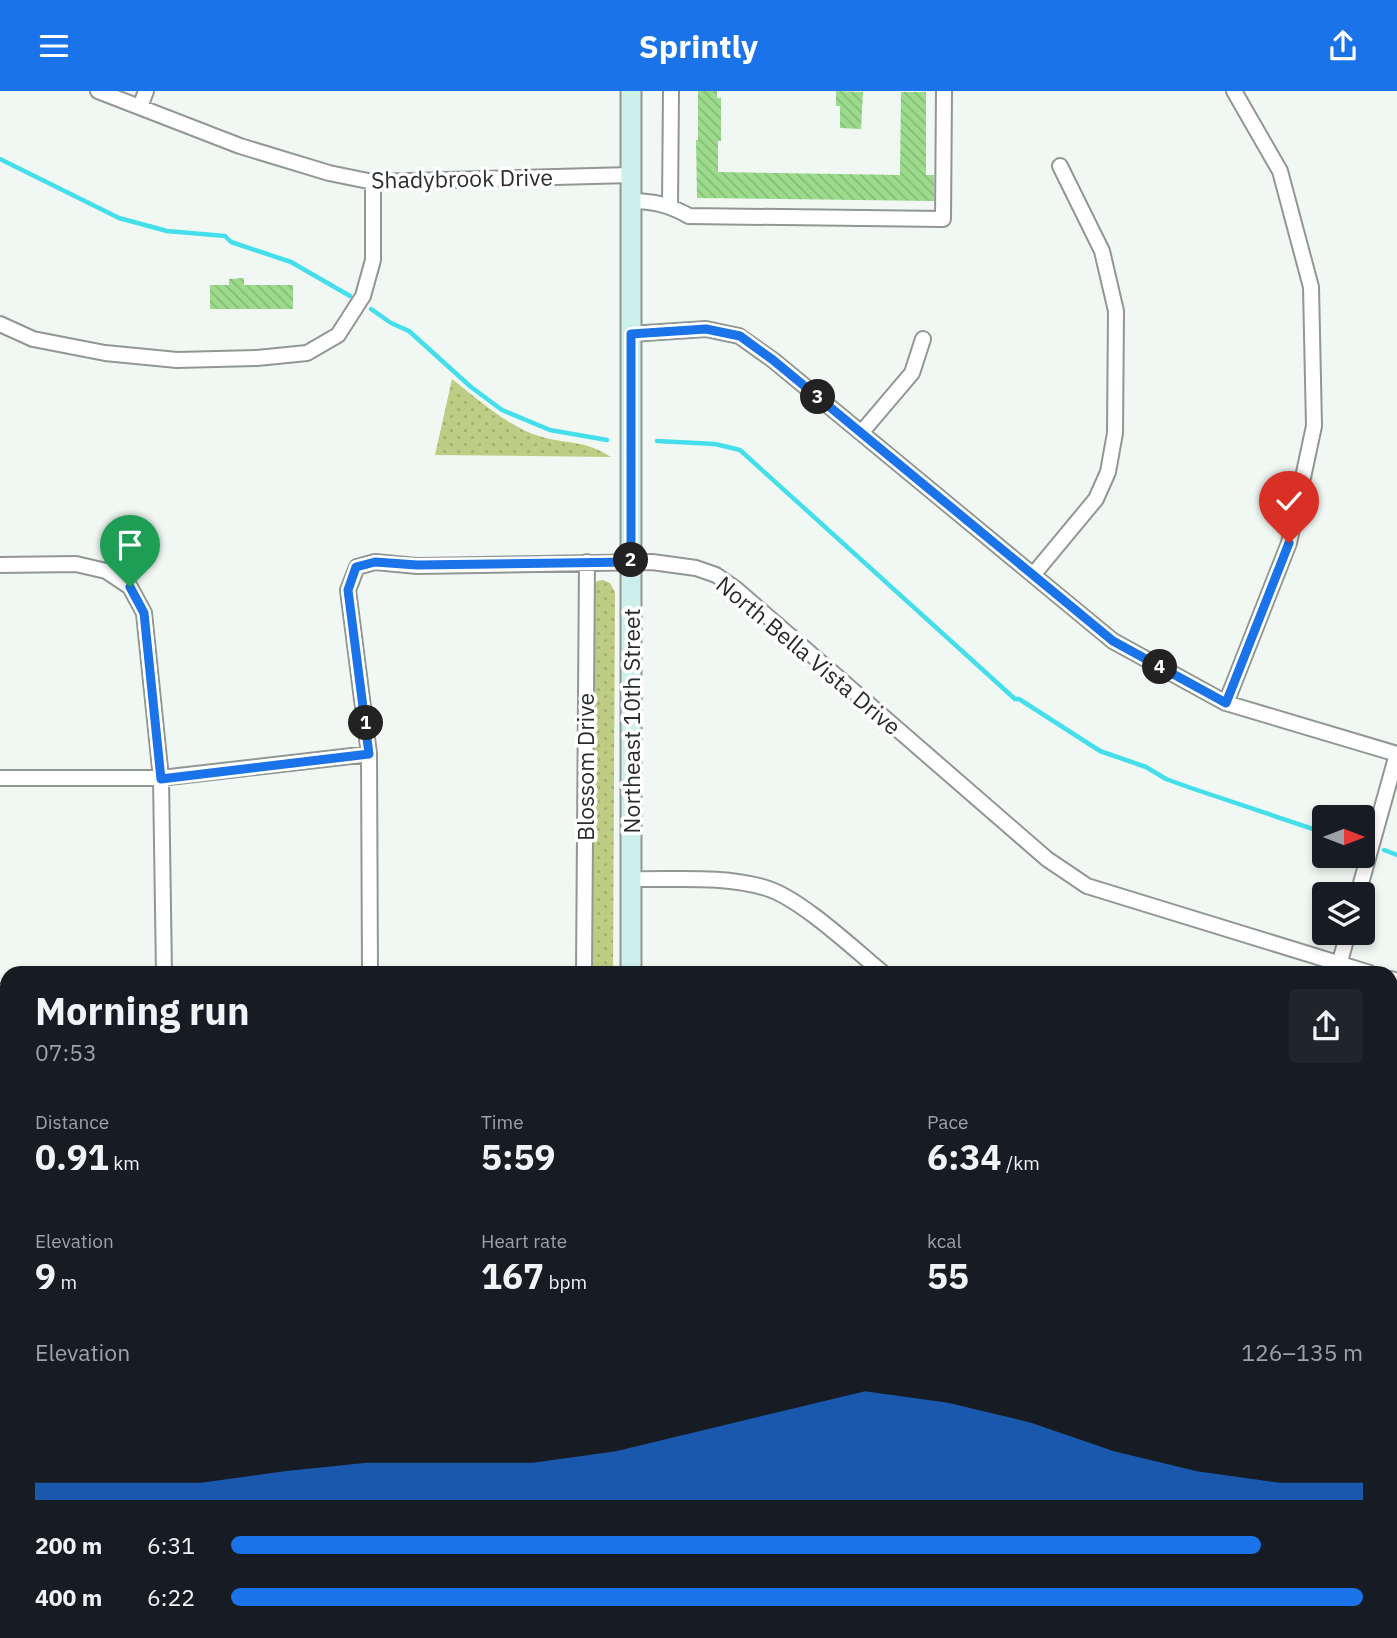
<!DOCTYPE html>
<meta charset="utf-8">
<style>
:root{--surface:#171b24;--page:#20242c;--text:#f1f3f6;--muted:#9ea1a6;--accent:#1a73e8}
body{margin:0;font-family:"IBM Plex Sans",sans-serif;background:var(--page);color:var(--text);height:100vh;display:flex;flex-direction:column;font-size:26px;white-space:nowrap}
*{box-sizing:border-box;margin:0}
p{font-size:23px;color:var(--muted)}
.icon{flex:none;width:38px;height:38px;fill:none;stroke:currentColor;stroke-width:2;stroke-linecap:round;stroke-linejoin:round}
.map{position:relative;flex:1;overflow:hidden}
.drawer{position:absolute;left:0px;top:875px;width:1398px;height:672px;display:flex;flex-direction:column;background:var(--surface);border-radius:21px 21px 0 0;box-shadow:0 4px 10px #0003}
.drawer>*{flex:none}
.needle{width:46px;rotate:90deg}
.fabs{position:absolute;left:1312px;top:714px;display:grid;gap:14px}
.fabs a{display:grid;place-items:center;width:63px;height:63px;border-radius:7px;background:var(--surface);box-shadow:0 4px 10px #0003;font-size:35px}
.pin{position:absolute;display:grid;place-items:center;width:60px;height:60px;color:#fff;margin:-72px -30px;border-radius:50% 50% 50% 0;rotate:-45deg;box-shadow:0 0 7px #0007}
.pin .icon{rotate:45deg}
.km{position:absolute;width:35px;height:35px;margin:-18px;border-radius:50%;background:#222;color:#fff;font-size:19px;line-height:35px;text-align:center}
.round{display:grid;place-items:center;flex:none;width:74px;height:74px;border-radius:7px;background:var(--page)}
.summary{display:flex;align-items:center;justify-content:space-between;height:119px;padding:0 35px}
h1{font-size:38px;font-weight:700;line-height:52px}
.figures{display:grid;grid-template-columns:repeat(3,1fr);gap:10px;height:119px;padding:7px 35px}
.figures div{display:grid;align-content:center}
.figures b{font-size:35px;font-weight:700}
.figures small{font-size:19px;font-weight:400}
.figures p{font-size:19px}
.chart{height:196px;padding:14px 35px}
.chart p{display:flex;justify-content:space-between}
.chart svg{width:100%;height:126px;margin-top:7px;fill:var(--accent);opacity:.7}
ul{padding:0 35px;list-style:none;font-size:23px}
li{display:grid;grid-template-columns:112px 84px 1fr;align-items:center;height:52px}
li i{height:18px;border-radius:9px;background:var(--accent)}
header{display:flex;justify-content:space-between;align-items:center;height:91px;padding:0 35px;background:var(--accent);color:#fff;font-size:32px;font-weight:700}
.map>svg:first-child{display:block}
</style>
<header><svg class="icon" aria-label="menu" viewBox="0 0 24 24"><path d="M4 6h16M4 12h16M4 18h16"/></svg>Sprintly<svg class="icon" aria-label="share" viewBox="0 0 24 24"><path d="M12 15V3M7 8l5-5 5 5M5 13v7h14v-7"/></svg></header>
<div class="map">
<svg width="1397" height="1547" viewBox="0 0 1397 1547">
<defs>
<pattern id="grass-dots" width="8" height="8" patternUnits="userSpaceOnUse" patternTransform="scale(1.75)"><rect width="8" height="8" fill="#becd83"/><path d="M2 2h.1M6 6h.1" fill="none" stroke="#a3b071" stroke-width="1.8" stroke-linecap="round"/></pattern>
<pattern id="forest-firs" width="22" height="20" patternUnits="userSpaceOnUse" patternTransform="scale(1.75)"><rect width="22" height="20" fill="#becd83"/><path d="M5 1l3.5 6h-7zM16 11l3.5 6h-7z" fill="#a3b071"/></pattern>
<pattern id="building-back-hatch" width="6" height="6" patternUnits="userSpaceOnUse" patternTransform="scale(1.75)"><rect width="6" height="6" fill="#9bdb8b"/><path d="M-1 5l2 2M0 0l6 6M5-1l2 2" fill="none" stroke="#86bc78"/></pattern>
</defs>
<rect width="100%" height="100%" fill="#f1f8f4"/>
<path fill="url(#grass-dots)" d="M452,288C476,307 509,336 539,345C567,354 584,348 611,366L435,364Z
M603,489L610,492L615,501L613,882H593V496L597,490Z
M0,1399H7V1540H65L64,1547H0Z
M384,1540H568L570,1547H384Z"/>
<path fill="url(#forest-firs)" d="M1397,1159V1547H1215V1540H1391V1171Z"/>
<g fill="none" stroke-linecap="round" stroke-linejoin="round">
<path stroke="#44dfeb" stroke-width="4.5" d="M0,68L119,127L167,140L225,145L231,151L291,171L350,205
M371,218L391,232L409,240L471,296L502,319L550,339L607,349
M657,350L715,353L740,359L1015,608H1019L1100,660L1146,676L1166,688L1191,697L1325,742
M1384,759L1397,764"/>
</g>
<path fill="url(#building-back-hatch)" d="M698,0H717V7H721V50H718V81L900,84L901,1H926V84H934V110L697,107L696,49H698Z
M836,0L863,1L861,38L840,37V15H836Z
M244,187V194H293V218H210V194H229V188Z"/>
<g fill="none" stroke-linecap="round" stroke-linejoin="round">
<g stroke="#919793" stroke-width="18">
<path id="minor" d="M98,0L240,55L329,82L373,91L631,84
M140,16L146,0
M631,110C654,110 669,114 689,125L943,128L944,0
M670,115L671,0
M0,233L33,248L105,262L177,269L257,267L307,262L338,244L363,205L373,169V91
M630,243L706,238L739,245L773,269L1113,550L1226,612L1397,663
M861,342L912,282L923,248
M0,474L76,473L106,480L130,496L144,522L161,687L164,882
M1033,484L1096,408L1108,381L1115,342L1116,220L1102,160L1060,75
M1226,612L1289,452L1314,335L1311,196L1280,80L1234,0
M369,663L370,882
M0,687H161L369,663L348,499L357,476L375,471L417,475L652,471L696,477L716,484L736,498L1047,768L1087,795L1370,882
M631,788C675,789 724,784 766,797C800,807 854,858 883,882
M1358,803L1397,663
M1337,881L1348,842
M584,882L587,471
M1391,888L1397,890
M0,900H7
M0,1105H7
M0,1313H7
M1190,1540V1547"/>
</g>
<g stroke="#919793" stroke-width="23">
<path id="secondary" d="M631,0V882
M629,1547V1540"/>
</g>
<path stroke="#8c918e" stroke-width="2.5" stroke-dasharray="5 5" stroke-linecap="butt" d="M14,1547L15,1540"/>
<use href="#minor" stroke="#fff" stroke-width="14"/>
<use href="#secondary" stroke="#cef0ea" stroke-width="19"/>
</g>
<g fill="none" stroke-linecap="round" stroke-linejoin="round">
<g stroke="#fff" stroke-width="14">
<path id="route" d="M130,496L144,522L161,688L369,663L348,499L356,476L375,471L417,474L631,471V243L706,238L740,245L773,269L1113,550L1226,612L1289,452"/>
</g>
<use href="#route" stroke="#1a73e8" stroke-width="9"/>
</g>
<g text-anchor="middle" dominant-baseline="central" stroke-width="7" stroke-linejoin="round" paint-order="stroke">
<g font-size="23" fill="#2a2d2b" stroke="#fff">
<text transform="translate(462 87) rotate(-1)">Shadybrook Drive</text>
<text transform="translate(809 564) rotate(40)">North Bella Vista Drive</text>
<text transform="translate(631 630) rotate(-90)">Northeast 10th Street</text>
<text transform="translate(585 676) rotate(-90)">Blossom Drive</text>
</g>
</g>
</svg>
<div class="fabs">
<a><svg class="needle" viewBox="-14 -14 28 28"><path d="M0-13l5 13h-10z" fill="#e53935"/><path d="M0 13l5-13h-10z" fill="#9ea1a6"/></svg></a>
<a><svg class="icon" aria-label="layers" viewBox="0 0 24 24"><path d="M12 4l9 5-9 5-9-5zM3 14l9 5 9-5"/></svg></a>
</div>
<div class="pin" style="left:130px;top:496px;background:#1e9e55"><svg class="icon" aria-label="arrive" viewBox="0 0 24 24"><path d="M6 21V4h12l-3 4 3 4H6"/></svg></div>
<div class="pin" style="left:1289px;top:452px;background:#d93025"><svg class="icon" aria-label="check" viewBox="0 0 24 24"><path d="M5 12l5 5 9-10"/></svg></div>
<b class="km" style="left:366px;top:632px">1</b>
<b class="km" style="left:631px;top:469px">2</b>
<b class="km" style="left:818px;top:306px">3</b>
<b class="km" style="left:1160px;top:576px">4</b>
<section class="drawer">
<div class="summary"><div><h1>Morning run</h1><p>07:53</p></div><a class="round"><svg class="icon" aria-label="share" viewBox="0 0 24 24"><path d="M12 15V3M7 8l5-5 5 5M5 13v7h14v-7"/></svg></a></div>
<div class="figures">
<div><p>Distance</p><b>0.91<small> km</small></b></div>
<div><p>Time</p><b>5:59</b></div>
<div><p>Pace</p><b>6:34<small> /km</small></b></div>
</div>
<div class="figures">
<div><p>Elevation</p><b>9<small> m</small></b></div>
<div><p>Heart rate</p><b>167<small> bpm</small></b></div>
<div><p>kcal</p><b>55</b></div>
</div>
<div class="chart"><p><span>Elevation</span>126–135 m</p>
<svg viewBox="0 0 160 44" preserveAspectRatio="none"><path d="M0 44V38L10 38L20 38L30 34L40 31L50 31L60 31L70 27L80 20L90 13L100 6L110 10L120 17L130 27L140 34L150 38L160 38V44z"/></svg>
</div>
<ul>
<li><b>200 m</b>6:31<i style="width:91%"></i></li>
<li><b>400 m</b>6:22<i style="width:100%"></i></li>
</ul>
</section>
</div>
